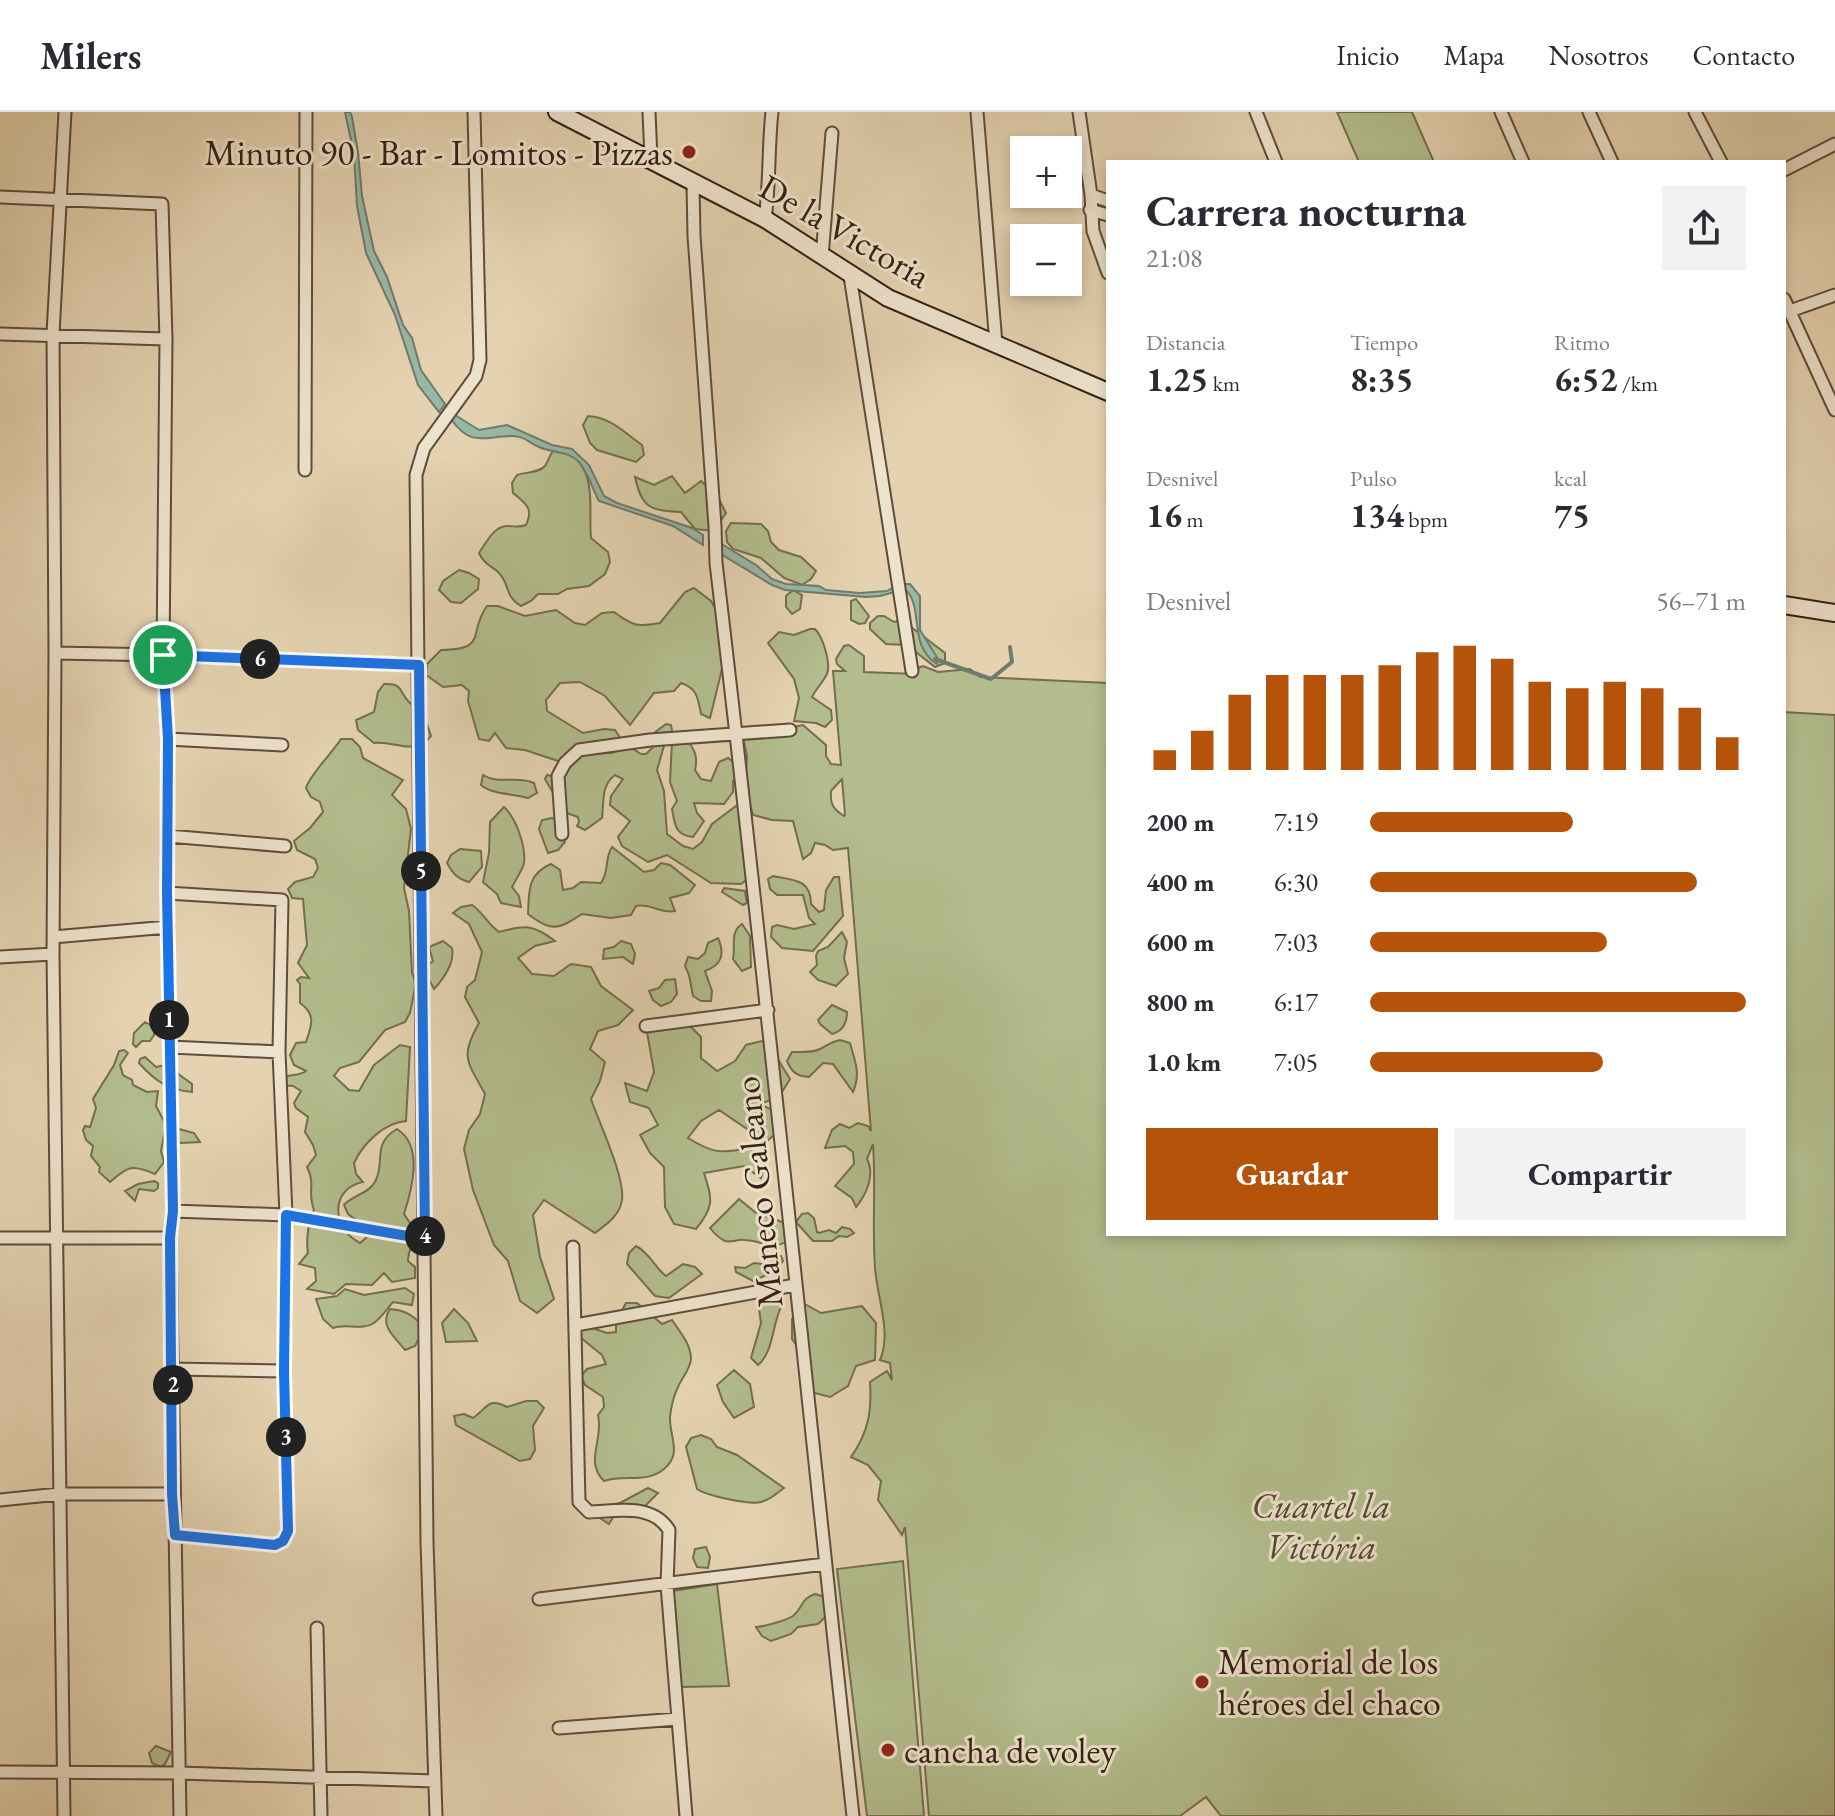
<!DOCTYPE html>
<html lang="es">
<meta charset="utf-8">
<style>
:root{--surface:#fff;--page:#f2f2f3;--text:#2b2b33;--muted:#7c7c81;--line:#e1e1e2;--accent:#b45309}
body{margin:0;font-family:"EB Garamond",serif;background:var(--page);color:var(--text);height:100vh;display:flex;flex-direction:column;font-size:30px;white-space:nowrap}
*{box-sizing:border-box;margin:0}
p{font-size:26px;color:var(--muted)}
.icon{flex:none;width:44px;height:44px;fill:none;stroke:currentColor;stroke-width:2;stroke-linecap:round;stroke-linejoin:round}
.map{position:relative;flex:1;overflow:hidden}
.drawer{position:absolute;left:1106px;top:48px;width:680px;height:1076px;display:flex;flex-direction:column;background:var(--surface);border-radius:0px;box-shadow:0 4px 12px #0003}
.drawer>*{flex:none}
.tools{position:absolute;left:1010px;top:24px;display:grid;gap:16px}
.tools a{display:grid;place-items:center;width:72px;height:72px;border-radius:0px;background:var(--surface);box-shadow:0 4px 12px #0003;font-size:40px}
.pin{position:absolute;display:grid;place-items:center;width:68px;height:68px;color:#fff;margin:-34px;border:4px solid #fff;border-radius:50%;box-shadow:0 2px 8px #0007}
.km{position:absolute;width:40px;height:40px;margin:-20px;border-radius:50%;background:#222;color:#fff;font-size:22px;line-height:40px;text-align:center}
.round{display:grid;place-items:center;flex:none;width:84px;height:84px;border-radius:0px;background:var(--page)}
.summary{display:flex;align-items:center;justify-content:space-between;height:136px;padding:0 40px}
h1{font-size:44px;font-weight:700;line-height:60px}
.metrics{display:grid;grid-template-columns:repeat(3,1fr);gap:12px;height:136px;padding:8px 40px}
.metrics div{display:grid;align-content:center}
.metrics b{font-size:34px;font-weight:700}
.metrics small{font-size:22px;font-weight:400}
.metrics p{font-size:22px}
.chart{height:224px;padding:16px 40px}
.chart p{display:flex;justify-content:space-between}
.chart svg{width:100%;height:144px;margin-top:8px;stroke:var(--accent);stroke-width:6}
.action{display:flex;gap:16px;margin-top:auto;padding:16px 40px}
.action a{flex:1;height:92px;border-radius:0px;background:var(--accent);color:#fff;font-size:32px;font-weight:700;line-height:92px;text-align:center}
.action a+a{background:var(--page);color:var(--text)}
ul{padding:0 40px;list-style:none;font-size:26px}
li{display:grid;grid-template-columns:128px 96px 1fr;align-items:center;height:60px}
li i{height:20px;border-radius:10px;background:var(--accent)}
header{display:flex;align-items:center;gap:48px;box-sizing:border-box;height:112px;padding:0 40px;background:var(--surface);border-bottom:2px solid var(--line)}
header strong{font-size:38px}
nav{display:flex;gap:44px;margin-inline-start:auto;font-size:28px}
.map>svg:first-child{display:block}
</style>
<header>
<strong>Milers</strong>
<nav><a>Inicio</a><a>Mapa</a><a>Nosotros</a><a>Contacto</a></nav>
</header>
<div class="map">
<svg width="1835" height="1704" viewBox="0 0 1835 1704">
<rect width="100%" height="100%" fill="#e4d2b0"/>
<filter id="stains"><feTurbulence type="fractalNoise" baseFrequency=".0025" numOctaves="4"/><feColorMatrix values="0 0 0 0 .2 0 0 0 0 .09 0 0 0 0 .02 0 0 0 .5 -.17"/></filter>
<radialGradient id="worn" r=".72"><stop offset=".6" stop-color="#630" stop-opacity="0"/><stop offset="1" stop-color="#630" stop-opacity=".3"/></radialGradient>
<path fill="#b2bc8c" stroke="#736e50" stroke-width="2" fill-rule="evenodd" d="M1337,0H1412L1434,50H1359Z
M588,304C610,305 625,321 642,333L644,343L636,350L597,338L590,331L583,313Z
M556,335C600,348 588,394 591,426L608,440L610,450L605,462L589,474L567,477L558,482H538L531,489L521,494C504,484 510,471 498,460C490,453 484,452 479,441C486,431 494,414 507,414C515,414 518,416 526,413C534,396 526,392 513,381L512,371L517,363C526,360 539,361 545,354C549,348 550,341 556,335Z
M672,364L685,381L701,369L717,383L726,401L714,419L695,417L681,400C650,398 642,397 635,365L654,373Z
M731,411L761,412L768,419L771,430L779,438L801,445L816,459L811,467L802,473L784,466L761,446L733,437L727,430L726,419Z
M459,458L469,461L479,467L478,477L461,491L451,490L439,478L443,469Z
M694,476L711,489L722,508L720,540L724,549L710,606L701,602C698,586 697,576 681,571L674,579L654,581L630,613L605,584L580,570L560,571L546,588L547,599L583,621L604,617L615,618L621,627C589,642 589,618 564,651L525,638L506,636L495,621L489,629L479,627L468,589L469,579L462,573L443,575L426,563L427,552L441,538C489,537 467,522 487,494H498L525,504L556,498L575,511L585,513L602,501L614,500C633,514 637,515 660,511L685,480Z
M793,478L802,483L800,497L792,502L786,495V484Z
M856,487L869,504L865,511L859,512L851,508V489Z
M878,504H884L894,510L902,508L945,541V551L935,555L907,533L886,532L870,517V511Z
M810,517H815C823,525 831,551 827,562C823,570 816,577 812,585L831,598L832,608L825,615L816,611L794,609L799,586L794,567L768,531L779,520L794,523Z
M849,533L864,544V560L915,562L918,556L923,554L938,560L970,557L980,565L1108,571V1122H1784V600L1835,603V1704H1221L1206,1685L1180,1704H929L905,1415L902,1423L878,1388L881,1369L868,1353L851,1345C868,1321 872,1300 870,1270L887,1259L892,1268L890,1251L880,1248C892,1221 877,1185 875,1156C872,1114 876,1073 873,1032L867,1047C875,1062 867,1082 856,1095L852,1086L835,1074L854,1052L853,1040L845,1034L825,1036L832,1018L840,1012L849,1016L858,1011L868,1014L871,1019L848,736L833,738L825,733L815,731L811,741L803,747L793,709L772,708L753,703L745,675L747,644L743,625L803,613L826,633V644L831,652L841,653L833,559H845L837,552L836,547L844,534ZM842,667L845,703L844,704C833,697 830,692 831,679Z
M384,572C404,571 398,579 409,590C425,606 423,600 431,624C414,645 395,628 374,631L358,618L356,608L374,600L378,580Z
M666,612L671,613L672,619L666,627L657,658L664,679L667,722L683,734L693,737L702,730L712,712L736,694C754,704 746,721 742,738L749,746V766L741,772L711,771L667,743L648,750L622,734L618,725L630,709L610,693L611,684L623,667L615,663C601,673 604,690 602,706L585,718L577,714L579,710L578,705L564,700L545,667L547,663L552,664L583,642L611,641L630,635L641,642H646L653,635L654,621Z
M341,627H352L360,635L363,646L403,668L392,683L406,697L411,717L404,776L409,799L412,861L416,871L410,901L405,910L385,918L359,950L340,956L334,964L349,978L359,979L374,953L400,933L410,935L406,1009C383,1011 363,1032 354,1051L356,1062L363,1070C329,1077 332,1117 360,1131L367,1125L366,1115L348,1102L344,1093C353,1083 368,1082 375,1070C386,1050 371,1032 397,1017C424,1034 412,1077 404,1102L416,1120C414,1132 408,1137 408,1149L415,1155V1166L392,1170L384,1161L372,1173L346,1172L334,1182L307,1177L316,1169L315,1156L299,1152L308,1141C306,1129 308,1109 314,1098C307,1080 316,1073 307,1055L316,1043L313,1033L305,1020L308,1005L296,996L294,991L301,979L293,974L279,973V968C288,961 298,965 306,959L294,953L290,943L296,931L306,930C312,913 316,902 300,891V872L297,868L301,865L309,866L298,851L307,833L303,787L292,786L288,777L295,770L313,765L318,756L315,747L297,738L294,729L310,716L323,700L320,690L311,685L306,676C309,664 332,641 341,627Z
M687,628C695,638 698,645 695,658L701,667L711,669L719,650L728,646L736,652L739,662L733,669V680L724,692L694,691L697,701L704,709L693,725C675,723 675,713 672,697L677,689L670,670L672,629Z
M483,663C499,673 517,663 534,671L537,681L528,686C512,681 493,683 481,673Z
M504,695C516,706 526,734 524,751C522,759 516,767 512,775L519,784L521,795L501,791L497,782L483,770L489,741L490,710Z
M552,706L561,711V721L565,730L558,738L548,741L539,717L542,708Z
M612,735L644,760L654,758L661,751L670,753L695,773L689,781L670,786L675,799C660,802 651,791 636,794L631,803L611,806L582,802C558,818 551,820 528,802C529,780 527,762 551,752L560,758L563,778L573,776L581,770L601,771C610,758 604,747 612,735Z
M460,737L481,739L482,755L469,770C458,767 453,762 447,751L451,743Z
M773,764C793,768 811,767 811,792L819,800L824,798L826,778L834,765H839L843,804L813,839L782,836L771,825L772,815L777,813L794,817L815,812L809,806L803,783H777L770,777L768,767Z
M724,776L745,779L747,791L743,793L722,780Z
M472,793C483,800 487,812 499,820C525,813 533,812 555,829L535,834L518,846L532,862L554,864L571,852L591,855L601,874L633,898L618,913L598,919L590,937L605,950L600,969L591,987C599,1011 625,1064 622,1088C620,1103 607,1112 595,1121L544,1088L533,1103L540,1145L554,1187L537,1201L520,1189L508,1149L494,1133L473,1078L464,1037L469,1018L480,1002L485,982C468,950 459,946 479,911L465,885L467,875L475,868L482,840L469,812L453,801L461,795Z
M742,812L750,824L751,855L742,859L733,847C736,834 729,821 742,812Z
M842,820L847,830L844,846L848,862L836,874L818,868L810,860L817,853L816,844L818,839L828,835Z
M718,826C725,842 722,853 705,859L712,879L711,889H701L693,884L689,863L685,854L688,845L698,847L705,841L708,831Z
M443,829L452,836C455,851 445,865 434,877L425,860V855L433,849L429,835Z
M621,829L631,832L635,842L633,852L623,845L603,847L604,837L614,835Z
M675,867L677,882L671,890L661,894L653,888L649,879L659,876L665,868Z
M832,893L847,900C847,910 843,919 832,922L820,912L818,908Z
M145,910L154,915V923L150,929H142L136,935L133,932L134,921Z
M686,910L701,925V946L717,959L735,949L746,933L766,928L790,967L779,985L760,992L772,998L782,1016L766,1030L719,998L701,1009L688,1026C712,1041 721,1042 748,1036L766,1046L761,1066L744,1054L704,1061C712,1087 715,1094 696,1117L674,1112L665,1095L664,1055L650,1041L640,1023L658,1013L649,996L630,990L625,971L647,979L654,960L647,920L665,912Z
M840,928L850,931C855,950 861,961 853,980L833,952L823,951L809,965C797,964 792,961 787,949L792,940C801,940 812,941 820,937C828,933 830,930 840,928Z
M124,938L128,941L120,953L123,963L132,968L133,973L147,980L158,979L156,994L166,1013L161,1039L164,1050L155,1062C132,1052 128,1054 110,1070L99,1060L100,1055L91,1044L93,1034L86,1028L83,1018L85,1014L90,1015L96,996L93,987L114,953L119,939Z
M145,945L156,955L166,953L192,972V980C168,978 155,969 139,951L140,947Z
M179,1017L194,1021L200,1030L180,1031L175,1028V1019Z
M154,1069L158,1071V1076L154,1079L139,1077L135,1089L125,1079L138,1072Z
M739,1087L755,1100L785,1111L788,1129C770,1139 761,1128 744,1128C737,1127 732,1131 725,1129C718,1126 714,1121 710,1116Z
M808,1101L814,1106L817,1120L819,1121L829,1118L836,1121L842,1115L850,1117L854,1121L847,1125L839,1124L832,1129H813L796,1110L802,1102Z
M636,1134C650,1141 654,1155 666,1164L683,1152L695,1155L702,1162L669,1186L655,1184L627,1152L629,1141Z
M776,1144H781L783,1149L773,1160L753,1169L736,1160L735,1155L745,1156L754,1151L770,1153Z
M405,1176L414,1182L412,1193L393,1190C387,1197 381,1206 374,1211C362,1219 346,1211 333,1216L323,1207L316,1187L337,1184L345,1177L364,1183Z
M772,1181L781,1188L782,1193C772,1211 774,1240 758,1253L751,1246L761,1211L759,1197Z
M626,1191H637L662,1212L672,1208C680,1220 691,1232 691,1247C690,1258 682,1265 678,1275C674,1283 671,1296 670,1305C669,1325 683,1341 664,1357C646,1372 624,1362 604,1369C584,1350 604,1327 598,1303L604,1295L603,1285L585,1273L581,1264L587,1257L606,1252L602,1243L569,1216L577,1211L607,1221L616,1220V1209Z
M803,1191L821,1201L862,1194L876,1211L875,1248L856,1254L848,1274L830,1285L811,1280L803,1243L792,1227V1207Z
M390,1197C405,1198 416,1204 424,1217L415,1234L405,1238C394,1224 379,1214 390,1197Z
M454,1197L468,1211L477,1229L446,1230L442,1211Z
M734,1258L750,1272L754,1295L734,1306L723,1290L717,1273Z
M526,1289H537L544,1296L533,1314L535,1338L530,1347L520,1349L456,1313L454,1304L464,1302L473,1306C488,1296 487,1285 507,1295Z
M701,1323L711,1327L717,1335L737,1343L784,1376C777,1381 770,1388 761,1390C750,1393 707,1384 697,1377L686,1335L691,1326Z
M648,1376L658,1381L644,1395L615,1402L609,1412L597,1404L600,1395L620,1391Z
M706,1435L710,1445L708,1456L697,1455L693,1446L695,1437Z
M903,1449L924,1704H867L837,1457Z
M717,1472L729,1574L681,1575L673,1479Z
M815,1482L825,1485V1505L818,1512L798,1515L791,1522L771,1529L762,1524L756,1515C763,1515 787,1508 793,1504C804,1495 800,1487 815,1482Z
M156,1634L171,1640L165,1652L161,1655L152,1651L149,1641Z"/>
<path fill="#97b8a6" stroke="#6f7b6c" stroke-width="2" d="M345,0H350L352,5L358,40L362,84L374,139L387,165L403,213L412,226L421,258L445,292L439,300L418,273L395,203L366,141L357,94L354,42Z
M455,303L479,318L507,313L552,333L572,337L589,353L604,384L617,391L692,416L703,423V433L673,414L599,389C592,376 588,361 579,350C569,339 552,341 539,335C529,331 525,324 512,324C485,324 471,336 451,307Z
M720,431L756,453L772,467L786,472L819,474L826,478L860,481L887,479L899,472H910L920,484V518L938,547L937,552C907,533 925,496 905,477L880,484L866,485L785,478L772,473L719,441Z"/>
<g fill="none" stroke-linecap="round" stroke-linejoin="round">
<path stroke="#6f7b6c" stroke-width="4" d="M935,547L991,567L1012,550L1010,535"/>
<g stroke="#604c3c" stroke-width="15">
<path id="street" d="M649,0L651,47
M977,0L996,232
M1079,0L1091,83L1093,119L1108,161
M1256,0L1276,50
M1501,0L1523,50
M1589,0L1612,50
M1695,0L1721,50
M1784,58L1835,32
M693,72L694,124L715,414L716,451C766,868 807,1286 853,1704
M1091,83L1108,89
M0,85L162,92L166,227L163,543L168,627L167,781L173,1099L170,1126L180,1704
M1090,98L1108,103
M765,107C770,71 768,36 772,0
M822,145L832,21
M850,164L912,559
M1784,187L1835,298
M1790,199L1835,183
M0,222L166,227
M305,358L306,0
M55,541L163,543L419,553
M168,627L282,633
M562,722L558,664L565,651L579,638L650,628L790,618
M168,724L285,734
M167,781L282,788L279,940L286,1103L284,1259L288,1419L283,1429L275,1433L175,1423
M53,825L168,815
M0,845L53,842
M646,914L768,898
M170,935L279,940
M173,1099L286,1103L425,1127
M0,1126H170
M573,1135L579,1390L589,1400C617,1399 652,1391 669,1418L667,1473L686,1704
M576,1213L795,1173
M173,1257L284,1259
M0,1388L59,1382H172
M539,1487L825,1452
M317,1516L321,1704
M559,1616L678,1607
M0,1660L179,1661L435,1669
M64,1704L53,842L55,541L53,222L65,0
M436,1704L427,1430L416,363L424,336L476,264L480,248L474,0"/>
</g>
<g stroke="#342015" stroke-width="20">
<path id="secondary" d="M557,0L765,107L888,186L1108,280
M1784,493L1835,501"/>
</g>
<use href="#street" stroke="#ede2cc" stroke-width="11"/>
<use href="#secondary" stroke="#ede2cc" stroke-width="16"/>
</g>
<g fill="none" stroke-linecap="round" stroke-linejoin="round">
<g stroke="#fff" stroke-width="16">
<path id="route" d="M163,543L419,553L425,1127L286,1103L284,1259L288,1419L283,1429L275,1433L175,1423L172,1382L170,1126L173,1099L167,781L168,627Z"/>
</g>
<use href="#route" stroke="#1a73e8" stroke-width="10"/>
</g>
<g fill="#8f2418" stroke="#ede2cc" stroke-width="3">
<circle cx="689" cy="40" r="8"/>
<circle cx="1202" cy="1570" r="8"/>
<circle cx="888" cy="1638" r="8"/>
</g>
<g text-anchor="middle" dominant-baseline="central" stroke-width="6" stroke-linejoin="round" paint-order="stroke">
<g font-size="36" fill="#342015" stroke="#ede2cc" text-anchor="start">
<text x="673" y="40" text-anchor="end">Minuto 90 - Bar - Lomitos - Pizzas</text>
<text x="1218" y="1549">Memorial de los<tspan x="1218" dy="41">héroes del chaco</tspan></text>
<text x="904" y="1638">cancha de voley</text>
</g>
<g font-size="36" fill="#342015" stroke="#ede2cc">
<text transform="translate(845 119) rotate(30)">De la Victoria</text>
<text transform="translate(758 1080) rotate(-96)">Maneco Galeano</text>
</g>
<g font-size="36" font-style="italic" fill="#544733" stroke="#ede2cc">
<text x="1321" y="1393">Cuartel la<tspan x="1321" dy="41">Victória</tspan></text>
</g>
</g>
<rect width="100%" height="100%" filter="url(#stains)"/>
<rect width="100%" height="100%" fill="url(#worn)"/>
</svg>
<div class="tools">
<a>+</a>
<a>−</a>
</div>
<div class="pin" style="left:163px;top:543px;background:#1e9e55"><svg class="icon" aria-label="arrive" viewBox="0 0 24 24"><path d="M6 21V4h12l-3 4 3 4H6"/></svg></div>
<b class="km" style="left:169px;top:908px">1</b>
<b class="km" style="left:173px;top:1273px">2</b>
<b class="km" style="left:286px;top:1325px">3</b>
<b class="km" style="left:425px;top:1124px">4</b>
<b class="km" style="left:421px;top:759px">5</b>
<b class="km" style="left:260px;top:547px">6</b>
<section class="drawer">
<div class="summary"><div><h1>Carrera nocturna</h1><p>21:08</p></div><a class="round"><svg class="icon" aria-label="share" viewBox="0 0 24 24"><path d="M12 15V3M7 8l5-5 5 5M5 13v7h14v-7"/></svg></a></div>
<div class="metrics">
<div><p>Distancia</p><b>1.25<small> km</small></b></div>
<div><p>Tiempo</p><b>8:35</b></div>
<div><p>Ritmo</p><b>6:52<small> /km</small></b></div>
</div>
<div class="metrics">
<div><p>Desnivel</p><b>16<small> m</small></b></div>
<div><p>Pulso</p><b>134<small> bpm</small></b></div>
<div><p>kcal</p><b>75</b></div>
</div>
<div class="chart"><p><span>Desnivel</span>56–71 m</p>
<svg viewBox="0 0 160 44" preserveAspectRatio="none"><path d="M5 44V38M15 44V32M25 44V21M35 44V15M45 44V15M55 44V15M65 44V12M75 44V8M85 44V6M95 44V10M105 44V17M115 44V19M125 44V17M135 44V19M145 44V25M155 44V34"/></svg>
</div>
<ul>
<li><b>200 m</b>7:19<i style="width:54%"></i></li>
<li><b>400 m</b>6:30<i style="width:87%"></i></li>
<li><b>600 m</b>7:03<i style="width:63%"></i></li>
<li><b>800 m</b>6:17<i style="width:100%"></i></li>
<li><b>1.0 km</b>7:05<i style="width:62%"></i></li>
</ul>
<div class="action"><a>Guardar</a><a>Compartir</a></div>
</section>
</div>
